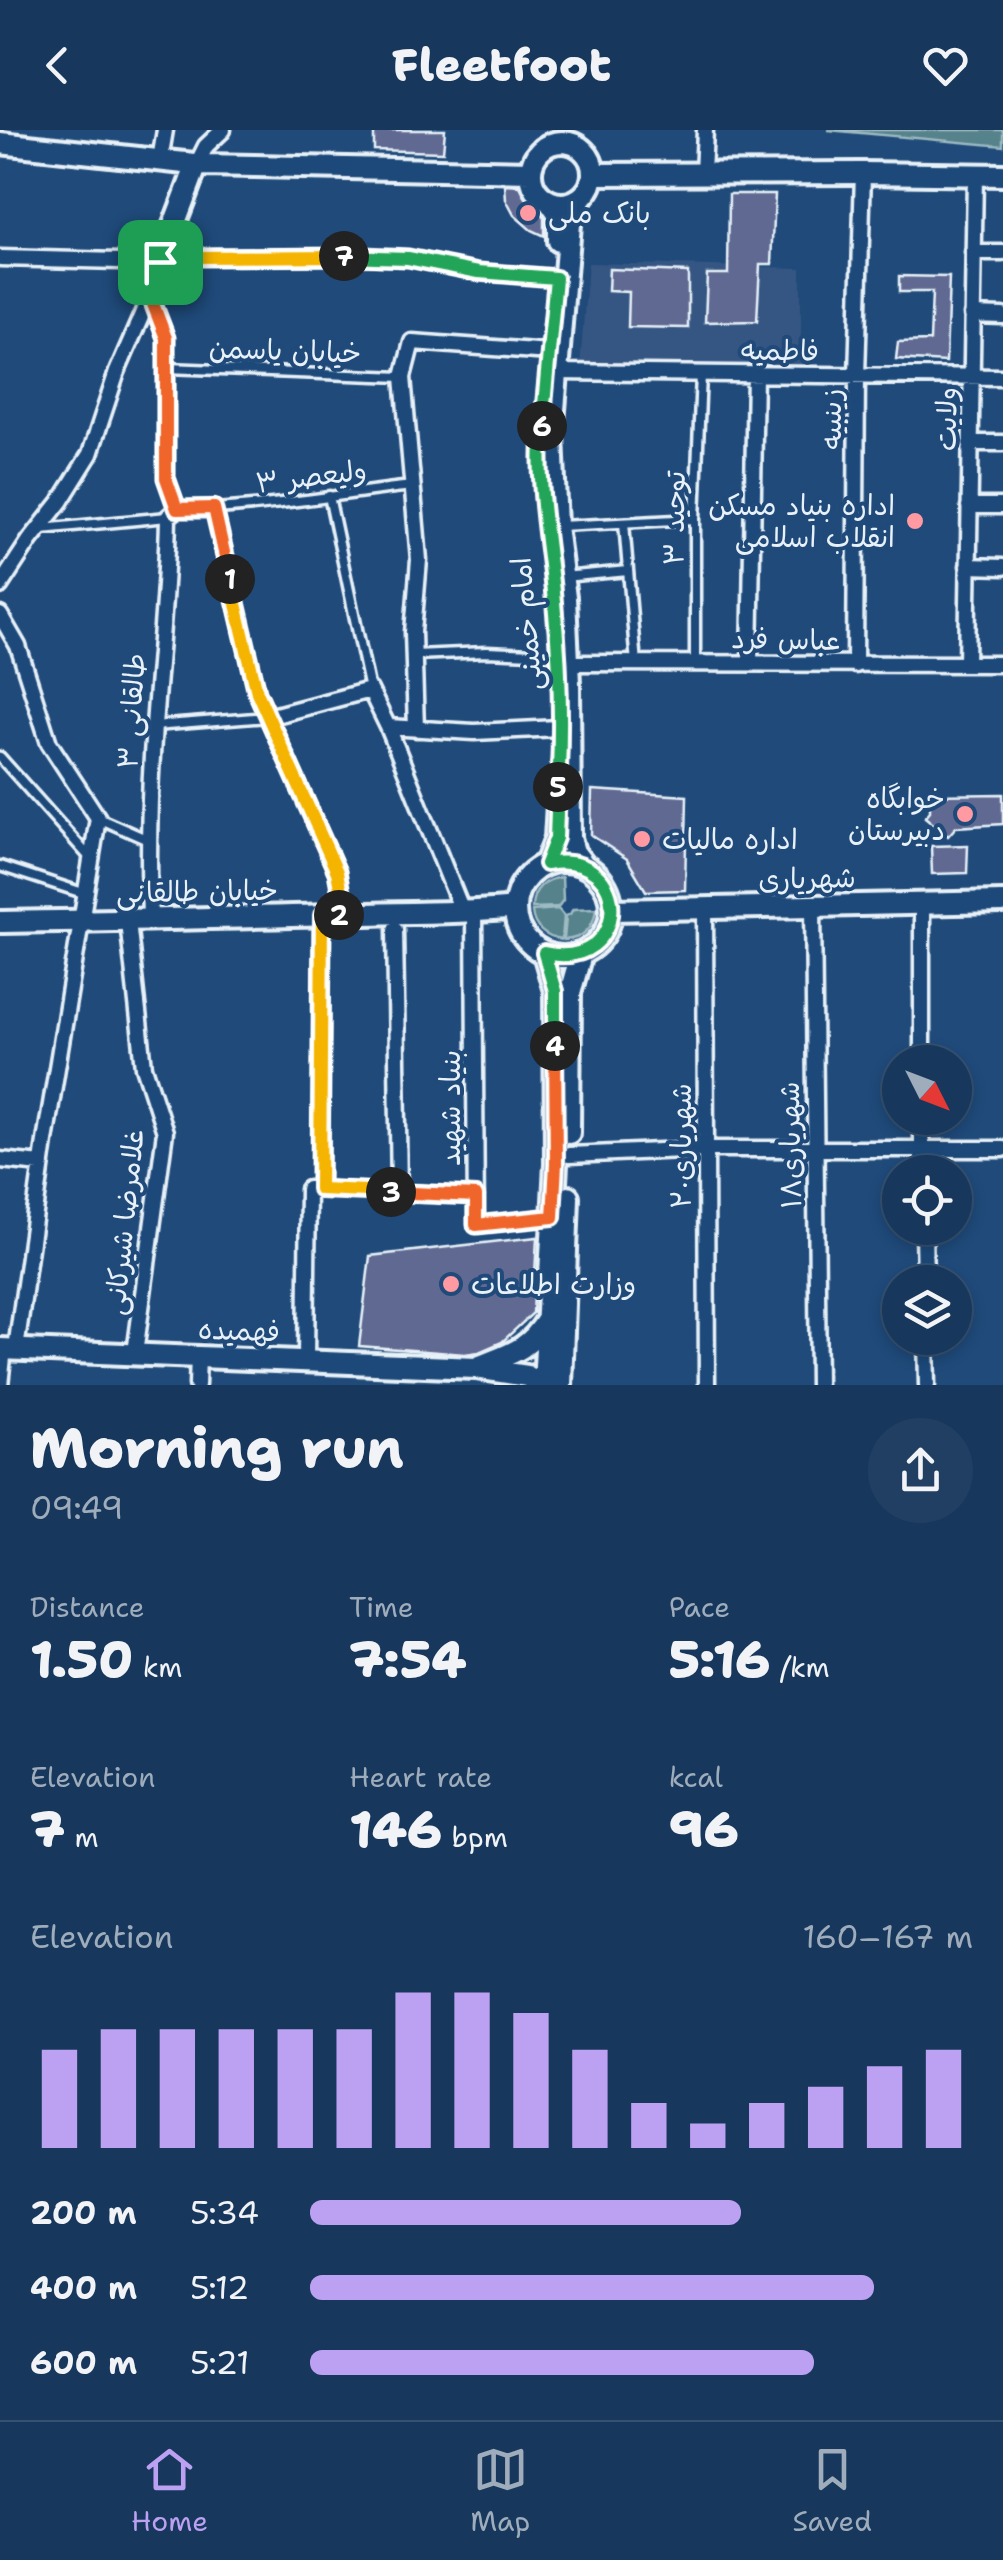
<!DOCTYPE html>
<meta charset="utf-8">
<style>
:root{--surface:#17385c;--page:#203f62;--text:#f1f3f6;--muted:#9eacbb;--line:#365272;--accent:#bca0f2}
body{margin:0;font-family:"Shantell Sans","Playpen Sans Arabic",sans-serif;background:var(--page);color:var(--text);height:100vh;display:flex;flex-direction:column;font-size:38px;white-space:nowrap}
*{box-sizing:border-box;margin:0}
p{font-size:32px;color:var(--muted)}
.icon{flex:none;width:55px;height:55px;fill:none;stroke:currentColor;stroke-width:2;stroke-linecap:round;stroke-linejoin:round}
.map{position:relative;height:1255px;overflow:hidden}
.drawer{display:flex;flex-direction:column;background:var(--surface);flex:1}
.drawer>*{flex:none}
.needle{width:65px;rotate:132deg}
.controls{position:absolute;left:882px;top:915px;display:grid;gap:20px}
.controls a{display:grid;place-items:center;width:90px;height:90px;border-radius:50%;background:var(--surface);box-shadow:0 5px 15px #0003,0 0 0 2px var(--line);font-size:50px}
.pin{position:absolute;display:grid;place-items:center;width:85px;height:85px;color:#fff;margin:-42px;border-radius:20px;box-shadow:0 5px 15px #0006}
.km{position:absolute;width:50px;height:50px;margin:-25px;border-radius:50%;background:#222;color:#fff;font-size:28px;line-height:50px;text-align:center}
.round{display:grid;place-items:center;flex:none;width:105px;height:105px;border-radius:52px;background:var(--page)}
.summary{display:flex;align-items:center;justify-content:space-between;height:170px;padding:0 30px}
h1{font-size:55px;font-weight:800;line-height:75px}
.stats{display:grid;grid-template-columns:repeat(3,1fr);gap:15px;height:170px;padding:10px 30px}
.stats div{display:grid;align-content:center}
.stats b{font-size:50px;font-weight:800}
.stats small{font-size:28px;font-weight:400}
.stats p{font-size:28px}
.chart{height:280px;padding:20px 30px}
.chart p{display:flex;justify-content:space-between}
.chart svg{width:100%;height:180px;margin-top:10px;stroke:var(--accent);stroke-width:6}
ul{padding:0 30px;list-style:none;font-size:32px}
li{display:grid;grid-template-columns:160px 120px 1fr;align-items:center;height:75px}
li i{height:25px;border-radius:12px;background:var(--accent)}
header{display:flex;justify-content:space-between;align-items:center;height:130px;padding:0 30px;background:var(--surface);font-size:45px;font-weight:800}
.menu{display:flex;justify-content:space-around;align-items:center;height:140px;border-top:2px solid var(--line);background:var(--surface);font-size:28px;color:var(--muted)}
.menu a{display:grid;justify-items:center;gap:5px}
.menu .active{color:var(--accent)}
.map>svg:first-child{display:block}
</style>
<header><svg class="icon" aria-label="back" viewBox="0 0 24 24"><path d="M15 5l-7 7 7 7"/></svg>Fleetfoot<svg class="icon" aria-label="heart" viewBox="0 0 24 24"><path d="M12 20l-8-8c-3-5 5-10 8-4 3-6 11-1 8 4z"/></svg></header>
<div class="map">
<svg width="1003" height="1255" viewBox="0 0 1003 1255">
<rect width="100%" height="100%" fill="#1f4a7a"/>
<filter id="ink" filterUnits="userSpaceOnUse"><feTurbulence type="fractalNoise" baseFrequency=".01" numOctaves="2"/><feDisplacementMap in="SourceGraphic" scale="20" xChannelSelector="R" yChannelSelector="G"/><feConvolveMatrix kernelMatrix="1 2 1 2 8 2 1 2 1" color-interpolation-filters="sRGB"/></filter>
<g filter="url(#ink)">
<path fill="#365683" d="M588,133L801,138V235L698,233L580,237Z"/>
<path fill="#55828b" stroke="#9ebac2" stroke-width="2.5" d="M828,0H1003V16Z
M562,747L563,770L558,777L532,778C532,759 545,749 562,747Z
M596,778C594,797 584,809 564,810L566,786L570,784L573,779Z
M558,779L564,786L562,810C546,808 533,798 532,781Z"/>
<path fill="#5f6992" stroke="#e8f1f8" stroke-width="2.5" d="M374,0H445L443,22L374,20Z
M505,55L523,56L528,69L544,88V106L531,100L514,85L506,70Z
M729,64H775L772,134H760L757,191L705,192L707,144H728Z
M609,139L688,142V198L628,197L629,162L608,161Z
M899,146L949,147L946,232L896,229L898,212L930,211L932,162H899Z
M592,660L687,666L685,760L646,761L627,729L591,705Z
M1003,664V694L956,697L948,706L925,687L930,681V665Z
M968,715L967,743L932,744L931,716Z
M537,1107L533,1183L502,1212L479,1222L465,1224L359,1216L370,1126Z"/>
<g fill="none" stroke-linecap="round" stroke-linejoin="round">
<g stroke="#e8f1f8" stroke-width="15">
<path id="lane" d="M166,238L403,247
M329,366L370,560
M214,379C281,376 346,363 413,356
M624,393L636,534
M560,396L695,389
M41,399L168,387
M563,447L628,441
M414,525L487,522L557,525
M695,534V389L701,244
M154,596L268,587
M0,627L92,730
M98,688L148,710
M0,736L86,764"/>
</g>
<g stroke="#e8f1f8" stroke-width="21">
<path id="street" d="M160,30L165,0
M197,34L206,16L223,0
M703,44L705,0
M973,123H1003
M0,128L160,132L192,127L364,126L408,128L479,142L556,148
M150,166L166,208V348L177,379H214L257,562L337,742L345,785
M972,185L1003,186
M556,242L1003,247
M970,313H1003
M969,376H1003
M968,436L1003,437
M0,456L30,410L60,372L90,324L117,242L150,166
M0,485L18,516L49,613L98,688L45,1011L16,1219
M568,533L1003,534
M750,533L755,244
M967,534L975,45
M855,535L857,246L863,43
M268,587L370,560L388,597L463,783
M388,597L474,602L559,598
M416,599L413,502L419,430L403,247L412,212L550,222
M813,775L818,1255
M705,777L707,1255
M474,783L476,1095L553,1087
M150,790C148,726 149,661 154,596C159,526 167,457 168,387L177,379
M128,791L144,937L165,1002L135,1223
M395,799L399,1062
M922,932V773
M922,988V1042
M569,1025L706,1019H1003
M0,1030L42,1034
M320,1059L322,785
M924,1098L925,1152
M926,1208L927,1255
M306,1230L308,1059L476,1066
M0,1255L4,1218
M197,1255L198,1225"/>
</g>
<g stroke="#e8f1f8" stroke-width="28">
<path id="secondary" d="M531 43a31 31 0 1 1 62 0a31 31 0 1 1-62 0Z
M0,13L203,35L531,42
M593,44L863,43L1003,45
M549,71L558,84V111
M150,166L160,132L197,34
M515 779a48 48 0 1 1 96 0a48 48 0 1 1-96 0Z
M546,734L556,708L558,674
M583,734L574,722L570,708L569,554L565,468L556,396L552,305L569,94L573,80L583,66
M612,780L1003,772
M0,792C120,790 241,788 361,784C413,782 464,784 515,778
M544,823L555,861L556,1034L544,1255
M569,1003L570,863L581,824
M0,1219L476,1238L527,1246L539,1255
M478,1237C509,1224 528,1221 547,1190
M561,1255L568,1067"/>
</g>
<use href="#lane" stroke="#1f4a7a" stroke-width="8"/>
<use href="#street" stroke="#1f4a7a" stroke-width="14"/>
<use href="#secondary" stroke="#1f4a7a" stroke-width="20"/>
</g>
</g>
<g fill="none" stroke-linecap="round" stroke-linejoin="round" filter="url(#ink)">
<g stroke="#fff" stroke-width="20">
<path id="split-1" d="M160,132L150,166L166,208V348L177,379L214,378L230,449"/>
</g>
<g stroke="#fff" stroke-width="20">
<path id="split-2" d="M230,449L257,562L337,742L345,784L339,785"/>
</g>
<g stroke="#fff" stroke-width="20">
<path id="split-3" d="M339,785H322L320,1059L391,1062"/>
</g>
<g stroke="#fff" stroke-width="20">
<path id="split-4" d="M391,1062L476,1066V1095L553,1087L556,1034L555,916"/>
</g>
<g stroke="#fff" stroke-width="20">
<path id="split-5" d="M555,916V861L544,823C631,843 636,718 546,734L556,708L558,657"/>
</g>
<g stroke="#fff" stroke-width="20">
<path id="split-6" d="M542,296C536,354 549,415 554,472C560,534 562,596 558,657"/>
</g>
<g stroke="#fff" stroke-width="20">
<path id="split-7" d="M344,126L408,128L479,142L556,148L542,296"/>
</g>
<g stroke="#fff" stroke-width="20">
<path id="split-8" d="M160,132L192,127L344,126"/>
</g>
<use href="#split-1" stroke="#f0652b" stroke-width="12"/>
<use href="#split-2" stroke="#f5b400" stroke-width="12"/>
<use href="#split-3" stroke="#f5b400" stroke-width="12"/>
<use href="#split-4" stroke="#f0652b" stroke-width="12"/>
<use href="#split-5" stroke="#22a559" stroke-width="12"/>
<use href="#split-6" stroke="#22a559" stroke-width="12"/>
<use href="#split-7" stroke="#22a559" stroke-width="12"/>
<use href="#split-8" stroke="#f5b400" stroke-width="12"/>
</g>
<g fill="#ff9aa2" stroke="#1f4a7a" stroke-width="4">
<circle cx="528" cy="83" r="10"/>
<circle cx="915" cy="391" r="10"/>
<circle cx="965" cy="684" r="10"/>
<circle cx="642" cy="709" r="10"/>
<circle cx="451" cy="1154" r="10"/>
</g>
<g text-anchor="middle" dominant-baseline="central" stroke-width="8" stroke-linejoin="round" paint-order="stroke">
<g font-size="28" fill="#e8f1f8" stroke="#1f4a7a" text-anchor="start">
<text x="548" y="83">بانک ملی</text>
<text x="895" y="375" text-anchor="end">اداره بنیاد مسکن<tspan x="895" dy="32">انقلاب اسلامی</tspan></text>
<text x="945" y="668" text-anchor="end">خوابگاه<tspan x="945" dy="32">دبیرستان</tspan></text>
<text x="662" y="709">اداره مالیات</text>
<text x="471" y="1154">وزارت اطلاعات</text>
</g>
<g font-size="28" fill="#e8f1f8" stroke="#1f4a7a">
<text transform="translate(285 220) rotate(2)">خیابان یاسمن</text>
<text transform="translate(780 220) rotate(1)">فاطمیه</text>
<text transform="translate(831 289) rotate(-90)">زینبیه</text>
<text transform="translate(946 289) rotate(-89)">ولایت</text>
<text transform="translate(311 346) rotate(-7)">ولیعصر ۳</text>
<text transform="translate(674 388) rotate(-89)">توحید ۳</text>
<text transform="translate(526 494) rotate(-95)">امام خمینی</text>
<text transform="translate(786 509) rotate(1)">عباس فرد</text>
<text transform="translate(131 581) rotate(-86)">طالقانی ۳</text>
<text transform="translate(807 748) rotate(-1)">شهریاری</text>
<text transform="translate(197 761) rotate(-1)">خیابان طالقانی</text>
<text transform="translate(450 978) rotate(-90)">بنیاد شهید</text>
<text transform="translate(790 1015) rotate(-91)">شهریاری۱۸</text>
<text transform="translate(681 1016) rotate(-90)">شهریاری۲۰</text>
<text transform="translate(124 1092) rotate(-84)">غلامرضا شیرکانی</text>
<text transform="translate(239 1200) rotate(2)">فهمیده</text>
</g>
</g>
</svg>
<div class="controls">
<a><svg class="needle" viewBox="-14 -14 28 28"><path d="M0-13l5 13h-10z" fill="#e53935"/><path d="M0 13l5-13h-10z" fill="#9eacbb"/></svg></a>
<a><svg class="icon" aria-label="locate" viewBox="0 0 24 24"><circle cx="12" cy="12" r="6"/><path d="M12 2v4M12 18v4M2 12h4M18 12h4"/></svg></a>
<a><svg class="icon" aria-label="layers" viewBox="0 0 24 24"><path d="M12 4l9 5-9 5-9-5zM3 14l9 5 9-5"/></svg></a>
</div>
<div class="pin" style="left:160px;top:132px;background:#1e9e55"><svg class="icon" aria-label="arrive" viewBox="0 0 24 24"><path d="M6 21V4h12l-3 4 3 4H6"/></svg></div>
<b class="km" style="left:230px;top:449px">1</b>
<b class="km" style="left:339px;top:785px">2</b>
<b class="km" style="left:391px;top:1062px">3</b>
<b class="km" style="left:555px;top:916px">4</b>
<b class="km" style="left:558px;top:657px">5</b>
<b class="km" style="left:542px;top:296px">6</b>
<b class="km" style="left:344px;top:126px">7</b>
</div>
<section class="drawer">
<div class="summary"><div><h1>Morning run</h1><p>09:49</p></div><a class="round"><svg class="icon" aria-label="share" viewBox="0 0 24 24"><path d="M12 15V3M7 8l5-5 5 5M5 13v7h14v-7"/></svg></a></div>
<div class="stats">
<div><p>Distance</p><b>1.50<small> km</small></b></div>
<div><p>Time</p><b>7:54</b></div>
<div><p>Pace</p><b>5:16<small> /km</small></b></div>
</div>
<div class="stats">
<div><p>Elevation</p><b>7<small> m</small></b></div>
<div><p>Heart rate</p><b>146<small> bpm</small></b></div>
<div><p>kcal</p><b>96</b></div>
</div>
<div class="chart"><p><span>Elevation</span>160–167 m</p>
<svg viewBox="0 0 160 44" preserveAspectRatio="none"><path d="M5 44V20M15 44V15M25 44V15M35 44V15M45 44V15M55 44V15M65 44V6M75 44V6M85 44V11M95 44V20M105 44V33M115 44V38M125 44V33M135 44V29M145 44V24M155 44V20"/></svg>
</div>
<ul>
<li><b>200 m</b>5:34<i style="width:65%"></i></li>
<li><b>400 m</b>5:12<i style="width:85%"></i></li>
<li><b>600 m</b>5:21<i style="width:76%"></i></li>
</ul>
</section>
<nav class="menu">
<a class="active"><svg class="icon" aria-label="home" viewBox="0 0 24 24"><path d="M3 11l9-7 9 7M6 9v11h12V9"/></svg>Home</a>
<a><svg class="icon" aria-label="map" viewBox="0 0 24 24"><path d="M3 6l6-2 6 2 6-2v14l-6 2-6-2-6 2zM9 4v14M15 6v14"/></svg>Map</a>
<a><svg class="icon" aria-label="saved" viewBox="0 0 24 24"><path d="M7 4h10v16l-5-4-5 4z"/></svg>Saved</a>
</nav>
